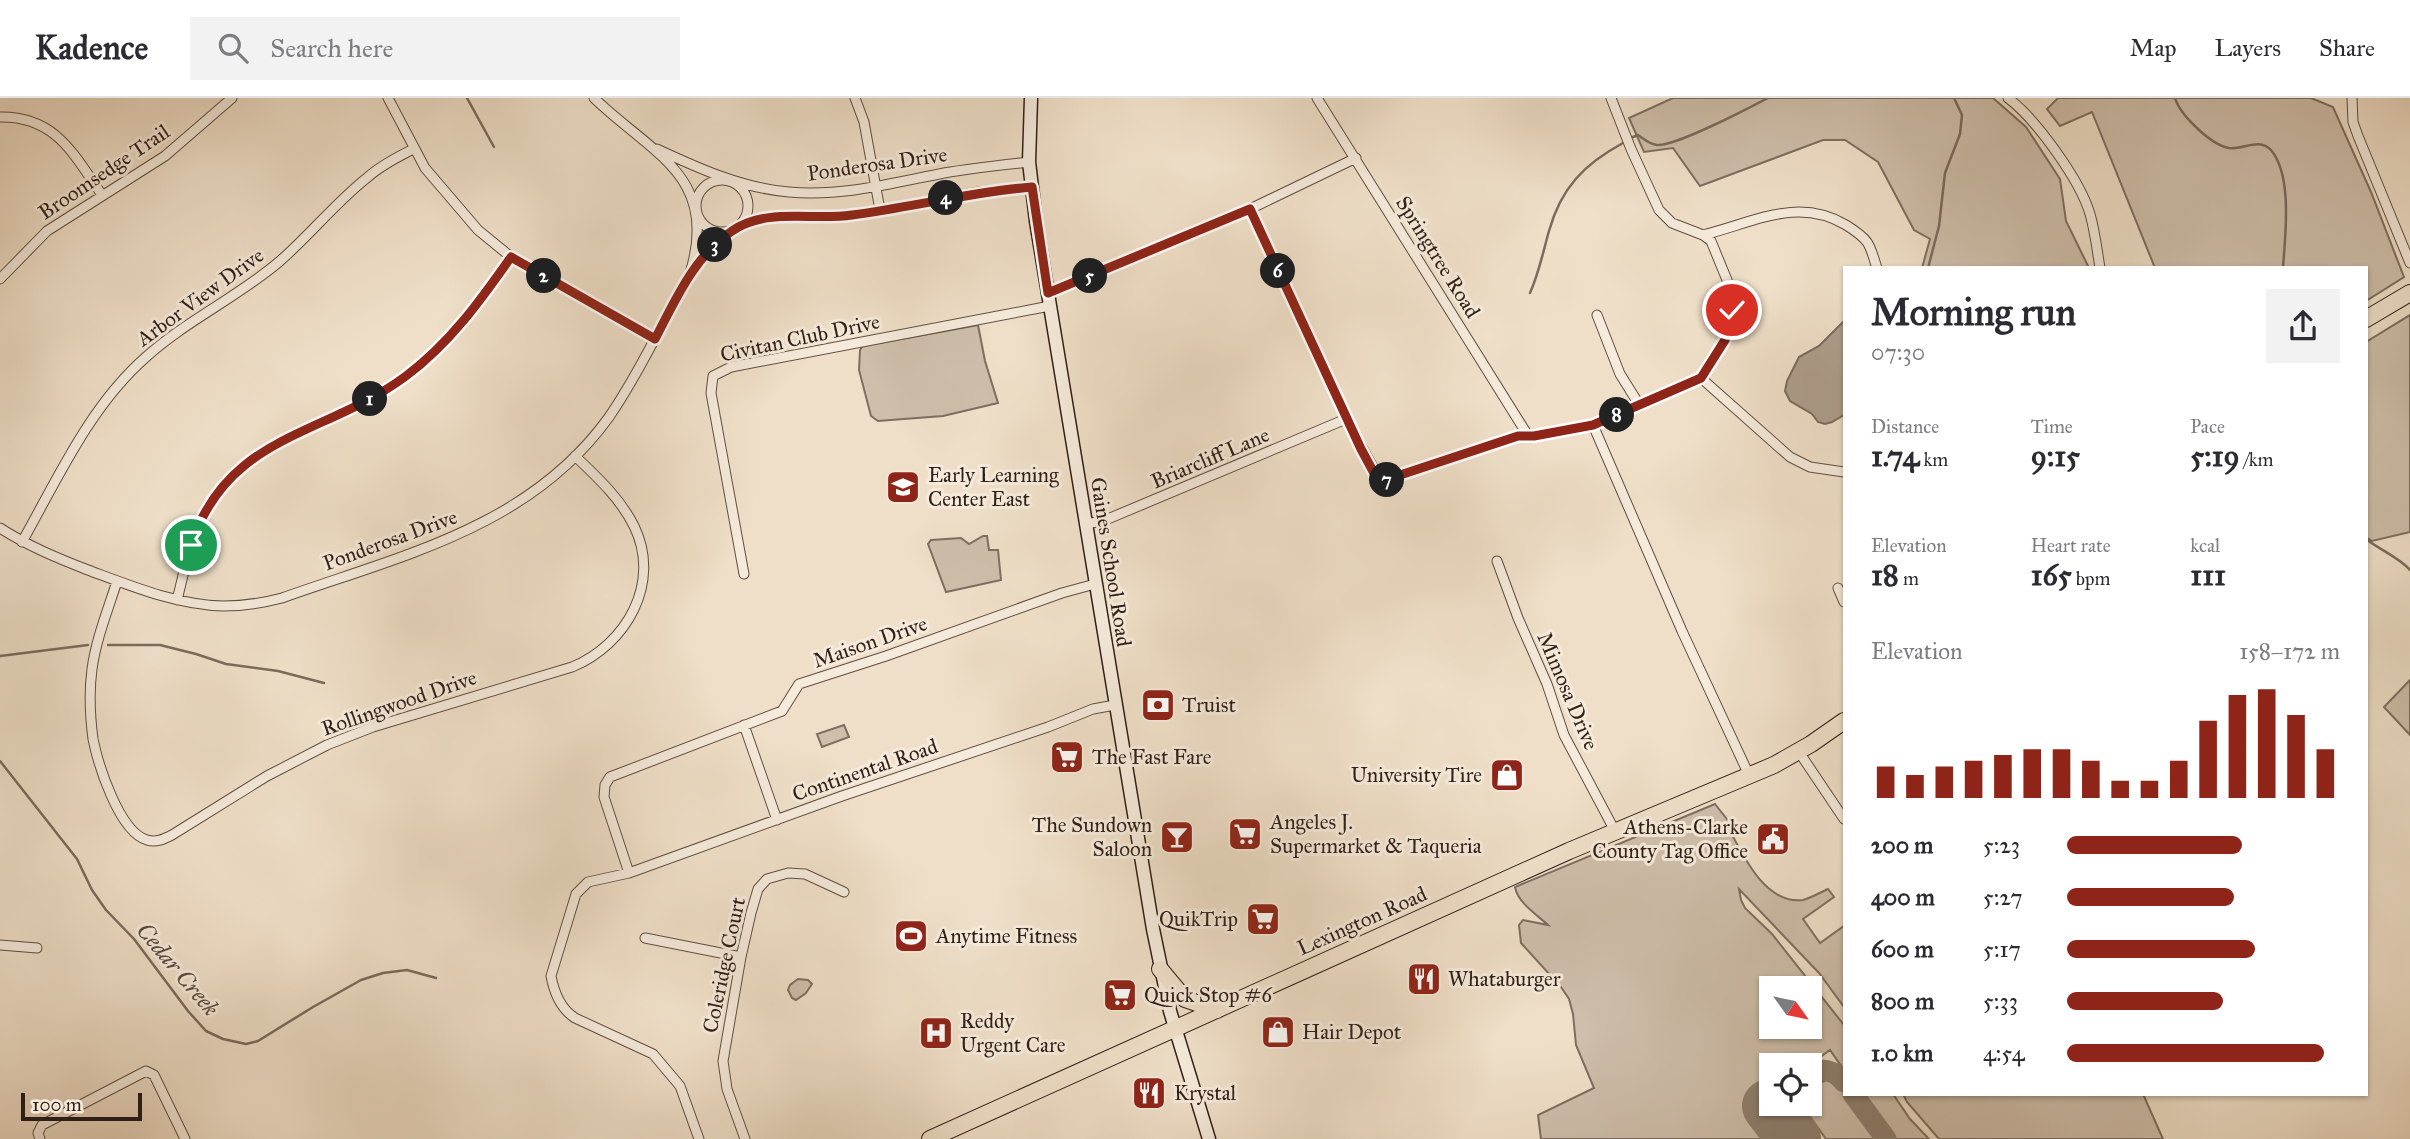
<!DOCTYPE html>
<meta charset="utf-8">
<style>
:root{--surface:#fff;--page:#f2f2f3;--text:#2b2b33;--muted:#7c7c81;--line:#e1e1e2;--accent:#8f2418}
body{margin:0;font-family:"IM FELL Great Primer",serif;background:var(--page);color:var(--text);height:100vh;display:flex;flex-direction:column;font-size:26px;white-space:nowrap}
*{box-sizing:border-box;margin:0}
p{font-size:23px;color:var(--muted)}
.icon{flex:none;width:38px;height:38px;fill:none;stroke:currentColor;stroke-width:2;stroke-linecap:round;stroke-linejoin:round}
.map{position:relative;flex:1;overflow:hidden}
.side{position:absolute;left:1843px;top:168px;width:525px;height:830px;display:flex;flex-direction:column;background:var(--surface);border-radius:0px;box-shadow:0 2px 5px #0004}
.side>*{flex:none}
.needle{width:46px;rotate:123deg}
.buttons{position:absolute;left:1759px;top:878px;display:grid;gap:14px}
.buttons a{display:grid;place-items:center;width:63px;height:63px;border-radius:0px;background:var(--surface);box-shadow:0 2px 5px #0004;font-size:35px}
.scale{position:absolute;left:21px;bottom:18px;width:121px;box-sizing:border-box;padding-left:7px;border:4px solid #2f1f17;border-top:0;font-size:19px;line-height:24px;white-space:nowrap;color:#2f1f17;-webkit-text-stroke:5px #f5eadb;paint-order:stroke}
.pin{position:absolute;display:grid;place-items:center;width:60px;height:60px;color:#fff;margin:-30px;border:4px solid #fff;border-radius:50%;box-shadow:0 2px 7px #0007}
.km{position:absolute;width:35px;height:35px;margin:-18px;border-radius:50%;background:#222;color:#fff;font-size:19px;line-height:35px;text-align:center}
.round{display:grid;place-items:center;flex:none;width:74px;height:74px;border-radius:0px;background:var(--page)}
.overview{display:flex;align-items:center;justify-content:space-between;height:119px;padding:0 28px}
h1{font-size:38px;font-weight:700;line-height:52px}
.metrics{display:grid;grid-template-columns:repeat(3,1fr);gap:10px;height:119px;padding:7px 28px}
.metrics div{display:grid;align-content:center}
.metrics b{font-size:30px;font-weight:700}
.metrics small{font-size:19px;font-weight:400}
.metrics p{font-size:19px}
.chart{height:196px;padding:14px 28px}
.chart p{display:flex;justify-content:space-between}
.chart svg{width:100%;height:126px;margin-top:7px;stroke:var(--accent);stroke-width:6}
ul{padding:0 28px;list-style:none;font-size:23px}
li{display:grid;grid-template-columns:112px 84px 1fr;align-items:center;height:52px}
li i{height:18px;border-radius:9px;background:var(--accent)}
header{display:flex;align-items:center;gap:42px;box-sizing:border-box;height:98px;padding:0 35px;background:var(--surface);border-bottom:2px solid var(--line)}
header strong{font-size:33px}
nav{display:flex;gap:38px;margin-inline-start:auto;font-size:24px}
.search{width:490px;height:63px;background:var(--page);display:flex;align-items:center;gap:18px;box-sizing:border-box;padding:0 24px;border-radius:0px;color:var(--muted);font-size:26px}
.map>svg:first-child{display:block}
</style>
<header>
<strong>Kadence</strong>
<div class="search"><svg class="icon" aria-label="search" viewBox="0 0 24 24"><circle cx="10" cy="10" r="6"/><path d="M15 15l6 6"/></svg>Search here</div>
<nav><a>Map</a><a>Layers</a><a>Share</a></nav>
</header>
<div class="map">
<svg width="2410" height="1041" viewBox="0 0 2410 1041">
<rect width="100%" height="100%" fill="#efdfc8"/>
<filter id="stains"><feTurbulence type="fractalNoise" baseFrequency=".00286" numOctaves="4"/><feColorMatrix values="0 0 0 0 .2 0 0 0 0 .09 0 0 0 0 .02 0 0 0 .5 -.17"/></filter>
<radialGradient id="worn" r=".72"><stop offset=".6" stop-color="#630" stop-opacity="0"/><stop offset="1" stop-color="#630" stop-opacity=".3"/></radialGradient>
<path fill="#cebeaa" stroke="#7e6e60" stroke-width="2" fill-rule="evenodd" d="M1673,0H1993L2026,29L2060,81L2066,123L2089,170H1922L1930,141L1914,132L1878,64L1845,42H1823L1700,88L1673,50L1644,54L1629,20Z
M2058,0H2311L2333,9L2371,94L2404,179L2366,203V170H2155L2092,14L2060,28L2047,11Z
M2410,217V434L2372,443L2366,439V244Z
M978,227L985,263L998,305L943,318L878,323L871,318L859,272L860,252L863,248Z
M983,438H987L989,452H998L1001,482L946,494L928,446L931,442L961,440L969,446Z
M2410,582V637L2384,609Z
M844,627L849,639L822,649L817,636Z
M1715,706L1730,725L1728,729C1743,757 1765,807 1803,802C1811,800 1821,794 1828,791L1834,799L1803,821L1820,845L1844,828V909L1819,875L1739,791L1741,802L1745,810L1772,836L1844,927V972L1830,952L1808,968H1771V995L1745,1014L1764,1041H1541L1538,1017L1594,990L1576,947L1573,916L1569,901L1561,889L1521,845L1519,827L1523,822L1548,827C1536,816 1518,805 1515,789ZM1771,891H1810V929H1771Z
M798,881L808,882L812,886L806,895L796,902L792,900L788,892L790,887Z
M1826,982L1836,985L1841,990L1879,1041H1826L1806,1013L1804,1006H1810V989Z
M1862,996H1893L1910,1021L1929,1041H1895Z
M1903,996H2143L2163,1041H1939L1907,1004Z"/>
<path fill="#ae9e8c" stroke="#7b6b5d" stroke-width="2" d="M1844,223V317L1832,324L1825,326L1818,324L1812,316L1790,303L1785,293L1787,283L1799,259L1819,248Z"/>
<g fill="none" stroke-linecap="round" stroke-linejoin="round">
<path stroke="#7b6b5d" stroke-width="2.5" d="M467,0L494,49
M2175,0C2180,17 2211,47 2229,50C2243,52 2259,39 2271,52C2293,78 2285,139 2283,170
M1633,39L1638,37C1644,41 1649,46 1657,47C1674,49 1749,10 1768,0
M1928,170L1939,128L1945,75L1960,36L1962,17L1954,0
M1530,195C1539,175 1543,154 1549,133C1561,90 1584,66 1623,45
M2366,441C2380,452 2400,460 2410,472
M108,547H160L196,556L226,566L278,573L324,585
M0,558L88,547
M0,663L77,761L92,792L106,812L134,841L188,913L206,933L223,941L246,946L258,943L313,909L361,882L383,875L407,872L436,880"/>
<path stroke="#8f7f70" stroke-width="21" d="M1810,977C1822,968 1835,973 1844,984
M1853,996L1886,1041
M1769,1008L1772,1006"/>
<path stroke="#8f7f70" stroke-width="54" d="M1769,1008L1794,1041"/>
<g stroke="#5f4f43" stroke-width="11">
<path id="street" d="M388,0L425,70L478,132L511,159L655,241
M594,0C652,56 720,78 690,175
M855,0L864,24L880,112
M1317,0L1527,336
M2008,0C2036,21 2080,82 2090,116C2095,133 2097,152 2100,170
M2352,0L2353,24L2358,38L2410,165
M0,19C56,18 74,57 102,97
M657,51C700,71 742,90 789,94C841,99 893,85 944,75C972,70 1001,67 1029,64
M696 108a26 26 0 1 1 52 0a26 26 0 1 1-52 0Z
M1250,111L1346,321L1379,380L1388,382L1518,338H1534L1593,327L1701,280L1725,242L1732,221L1727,182L1711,143L1703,137L1672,125L1659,112L1631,51L1611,0
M1703,137C1753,125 1797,98 1846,127C1854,132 1862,137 1867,144C1872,151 1874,162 1877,170
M0,181L47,133L165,58L232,0
M1048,195L1250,111L1356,60
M1597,217L1620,276L1640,308
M1701,280L1790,359L1810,369L1844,374
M1593,327L1682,533L1749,677
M1085,426L1103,423L1346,321
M0,430C28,448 57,460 88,472C131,488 177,507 223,508C243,508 263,505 282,500C403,457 530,429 609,319C629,290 646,258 662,227C681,193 699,151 735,131C770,111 811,122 849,118C893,113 936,101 979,94C997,92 1014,91 1032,89
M22,444C58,380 90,308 146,259C187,222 238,199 280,163C310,137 336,104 368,79C381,67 398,59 413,51
M1497,463L1518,520L1547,586L1564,637L1615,733
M744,476L711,295L713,278L731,269L1050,208
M117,483C108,512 96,541 92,571C89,593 90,618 93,641C98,666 119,734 147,742C156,745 164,741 172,737L267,678L327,647L373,629L572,569C626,547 662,485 634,428C620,400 597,379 575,358
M1838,490L1844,504
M177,502C184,475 189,446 201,420C237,345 324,331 389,290C442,256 476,209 511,159
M744,627L777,722
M1799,654L1844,721
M629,775L604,699L605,687L610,679L782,613L799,586L886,558L1062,495L1095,486
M645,840L741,859
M0,847L37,850
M40,1041L38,1035L42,1027L146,973L154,977L185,1041
M699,1041L680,988L653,956L575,920C561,911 554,894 551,878L576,796L588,784L629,775L842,698L1048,629L1093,611L1115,607
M745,1041L727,991L723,963L741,859L751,815L758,791L767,781L788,775L805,776L844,794"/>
</g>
<g stroke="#2f1f17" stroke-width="15">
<path id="secondary" d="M1031,0L1029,64L1036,123L1153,831L1170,913L1209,1041"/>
</g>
<g stroke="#2f1f17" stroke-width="18">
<path id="highway" d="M2366,221L2410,195
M1160,871L1185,901L1217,912
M930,1041L1569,753L1774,667L1811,646L1844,623"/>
</g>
<use href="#street" stroke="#f5eadb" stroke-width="9"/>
<use href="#secondary" stroke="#f5eadb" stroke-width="12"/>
<use href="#highway" stroke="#efdfc8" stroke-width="16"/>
</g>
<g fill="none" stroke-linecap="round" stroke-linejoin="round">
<g stroke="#fff" stroke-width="14">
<path id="route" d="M191,447C228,335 324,339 406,278C450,245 480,203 511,159L655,241C675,203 694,158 732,133C767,109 812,123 852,117C912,109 971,94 1032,89L1048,195L1250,111L1361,351L1375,377L1382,383L1518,338H1534L1593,327L1701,280L1725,242L1732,221V212"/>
</g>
<use href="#route" stroke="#8f2418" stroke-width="9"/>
</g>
<defs>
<g id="school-square" transform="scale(1.75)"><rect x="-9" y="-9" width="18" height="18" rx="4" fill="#8f2418" stroke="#f5eadb"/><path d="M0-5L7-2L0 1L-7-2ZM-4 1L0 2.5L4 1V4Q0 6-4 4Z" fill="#fff"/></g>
<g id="bank-square" transform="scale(1.75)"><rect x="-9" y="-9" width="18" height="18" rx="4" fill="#8f2418" stroke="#f5eadb"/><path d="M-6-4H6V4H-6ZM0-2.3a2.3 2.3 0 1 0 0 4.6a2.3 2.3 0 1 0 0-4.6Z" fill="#fff"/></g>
<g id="supermarket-square" transform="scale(1.75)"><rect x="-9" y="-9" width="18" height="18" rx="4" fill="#8f2418" stroke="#f5eadb"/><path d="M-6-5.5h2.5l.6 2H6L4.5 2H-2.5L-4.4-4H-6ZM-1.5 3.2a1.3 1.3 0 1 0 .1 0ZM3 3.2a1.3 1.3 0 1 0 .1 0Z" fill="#fff"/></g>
<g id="shop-square" transform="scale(1.75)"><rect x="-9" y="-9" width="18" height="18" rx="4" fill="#8f2418" stroke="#f5eadb"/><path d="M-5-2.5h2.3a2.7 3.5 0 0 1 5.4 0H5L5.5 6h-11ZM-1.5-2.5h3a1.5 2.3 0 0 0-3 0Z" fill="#fff"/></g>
<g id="bar-square" transform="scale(1.75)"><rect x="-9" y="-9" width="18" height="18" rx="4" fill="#8f2418" stroke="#f5eadb"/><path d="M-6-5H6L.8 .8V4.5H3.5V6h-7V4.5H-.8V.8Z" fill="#fff"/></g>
<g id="civic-square" transform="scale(1.75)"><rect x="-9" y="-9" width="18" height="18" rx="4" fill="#8f2418" stroke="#f5eadb"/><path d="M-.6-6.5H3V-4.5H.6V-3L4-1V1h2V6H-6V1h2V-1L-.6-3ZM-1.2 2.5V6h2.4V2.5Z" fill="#fff"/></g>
<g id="stadium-square" transform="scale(1.75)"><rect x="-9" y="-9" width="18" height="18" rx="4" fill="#8f2418" stroke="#f5eadb"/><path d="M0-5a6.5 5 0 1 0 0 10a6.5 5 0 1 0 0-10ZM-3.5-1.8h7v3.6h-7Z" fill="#fff"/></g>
<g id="restaurant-square" transform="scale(1.75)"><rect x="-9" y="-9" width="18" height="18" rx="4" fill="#8f2418" stroke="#f5eadb"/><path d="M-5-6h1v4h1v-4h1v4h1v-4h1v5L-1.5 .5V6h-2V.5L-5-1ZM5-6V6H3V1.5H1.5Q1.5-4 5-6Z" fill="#fff"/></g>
<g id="hospital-square" transform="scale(1.75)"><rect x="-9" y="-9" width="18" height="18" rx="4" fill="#8f2418" stroke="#f5eadb"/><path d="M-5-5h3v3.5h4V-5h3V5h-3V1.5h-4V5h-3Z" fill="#fff"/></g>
</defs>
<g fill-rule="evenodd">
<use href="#school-square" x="903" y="389"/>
<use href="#bank-square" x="1158" y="607"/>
<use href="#supermarket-square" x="1067" y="659"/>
<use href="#shop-square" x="1507" y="677"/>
<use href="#supermarket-square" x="1245" y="736"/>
<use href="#bar-square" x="1177" y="739"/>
<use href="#civic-square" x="1773" y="741"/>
<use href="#supermarket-square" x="1263" y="821"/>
<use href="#stadium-square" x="911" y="838"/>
<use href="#restaurant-square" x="1424" y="881"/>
<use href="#supermarket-square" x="1120" y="897"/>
<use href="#shop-square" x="1278" y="934"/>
<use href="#hospital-square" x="936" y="935"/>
<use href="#restaurant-square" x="1149" y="995"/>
</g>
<g text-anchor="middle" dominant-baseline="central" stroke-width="6" stroke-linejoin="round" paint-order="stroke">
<g font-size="21" fill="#2f1f17" stroke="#f5eadb">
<text transform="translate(877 66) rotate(-8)">Ponderosa Drive</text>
<text transform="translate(104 74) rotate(-34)">Broomsedge Trail</text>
<text transform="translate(1438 159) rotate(58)">Springtree Road</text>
<text transform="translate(200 199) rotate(-36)">Arbor View Drive</text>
<text transform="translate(800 240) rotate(-12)">Civitan Club Drive</text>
<text transform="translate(1210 360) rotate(-23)">Briarcliff Lane</text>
<text transform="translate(390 442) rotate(-20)">Ponderosa Drive</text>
<text transform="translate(1111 464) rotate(81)">Gaines School Road</text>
<text transform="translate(870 544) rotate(-19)">Maison Drive</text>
<text transform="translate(1568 593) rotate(67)">Mimosa Drive</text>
<text transform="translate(399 605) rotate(-19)">Rollingwood Drive</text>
<text transform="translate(865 672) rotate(-19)">Continental Road</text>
<text transform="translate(1362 823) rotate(-24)">Lexington Road</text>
<text transform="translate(724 867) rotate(-78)">Coleridge Court</text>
</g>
<g font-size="21" fill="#2f1f17" stroke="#f5eadb" text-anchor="start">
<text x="928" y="377">Early Learning<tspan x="928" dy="24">Center East</tspan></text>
<text x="1182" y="607">Truist</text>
<text x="1092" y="659">The Fast Fare</text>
<text x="1482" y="677" text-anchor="end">University Tire</text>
<text x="1270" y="724">Angeles J.<tspan x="1270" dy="24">Supermarket &amp; Taqueria</tspan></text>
<text x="1152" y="727" text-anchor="end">The Sundown<tspan x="1152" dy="24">Saloon</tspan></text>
<text x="1748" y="729" text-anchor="end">Athens-Clarke<tspan x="1748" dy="24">County Tag Office</tspan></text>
<text x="1238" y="821" text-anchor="end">QuikTrip</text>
<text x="936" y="838">Anytime Fitness</text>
<text x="1448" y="881">Whataburger</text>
<text x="1144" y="897">Quick Stop #6</text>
<text x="960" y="923">Reddy<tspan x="960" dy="24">Urgent Care</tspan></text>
<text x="1302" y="934">Hair Depot</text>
<text x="1174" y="995">Krystal</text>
</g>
<g font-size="23" font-style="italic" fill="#5b4b40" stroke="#f5eadb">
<text transform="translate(178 871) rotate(50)">Cedar Creek</text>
</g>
</g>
<rect width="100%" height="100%" filter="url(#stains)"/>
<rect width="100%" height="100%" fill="url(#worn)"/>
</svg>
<div class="buttons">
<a><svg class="needle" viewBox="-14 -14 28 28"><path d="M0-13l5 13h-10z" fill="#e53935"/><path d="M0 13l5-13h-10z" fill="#7c7c81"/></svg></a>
<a><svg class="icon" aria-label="locate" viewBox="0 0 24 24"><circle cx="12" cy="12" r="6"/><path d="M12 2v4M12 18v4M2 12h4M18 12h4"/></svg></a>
</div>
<div class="scale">100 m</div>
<div class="pin" style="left:191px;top:447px;background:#1e9e55"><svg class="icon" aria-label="arrive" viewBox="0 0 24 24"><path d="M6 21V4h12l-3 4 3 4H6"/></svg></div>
<div class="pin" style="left:1732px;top:212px;background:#d93025"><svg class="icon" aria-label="check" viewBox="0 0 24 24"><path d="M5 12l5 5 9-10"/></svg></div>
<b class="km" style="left:370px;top:301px">1</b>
<b class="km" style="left:544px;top:178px">2</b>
<b class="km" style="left:715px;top:147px">3</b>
<b class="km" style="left:946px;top:100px">4</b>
<b class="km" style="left:1090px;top:178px">5</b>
<b class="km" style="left:1278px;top:173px">6</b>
<b class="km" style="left:1387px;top:382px">7</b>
<b class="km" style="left:1617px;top:317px">8</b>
<section class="side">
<div class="overview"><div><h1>Morning run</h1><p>07:30</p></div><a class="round"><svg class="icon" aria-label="share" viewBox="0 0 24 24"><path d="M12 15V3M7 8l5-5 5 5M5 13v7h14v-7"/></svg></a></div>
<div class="metrics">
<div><p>Distance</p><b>1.74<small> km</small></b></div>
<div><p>Time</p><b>9:15</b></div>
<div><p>Pace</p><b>5:19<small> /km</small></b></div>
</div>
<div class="metrics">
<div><p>Elevation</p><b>18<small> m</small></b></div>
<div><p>Heart rate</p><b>165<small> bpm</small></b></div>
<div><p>kcal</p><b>111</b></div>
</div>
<div class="chart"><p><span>Elevation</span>158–172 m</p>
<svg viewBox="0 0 160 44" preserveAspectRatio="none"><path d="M5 44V33M15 44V36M25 44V33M35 44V31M45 44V29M55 44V27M65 44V27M75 44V31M85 44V38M95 44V38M105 44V31M115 44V17M125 44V8M135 44V6M145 44V15M155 44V27"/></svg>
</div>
<ul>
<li><b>200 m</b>5:23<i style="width:64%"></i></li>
<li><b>400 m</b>5:27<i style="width:61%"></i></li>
<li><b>600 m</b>5:17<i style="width:69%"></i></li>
<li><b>800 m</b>5:33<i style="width:57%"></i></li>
<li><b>1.0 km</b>4:54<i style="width:94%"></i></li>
</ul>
</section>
</div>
